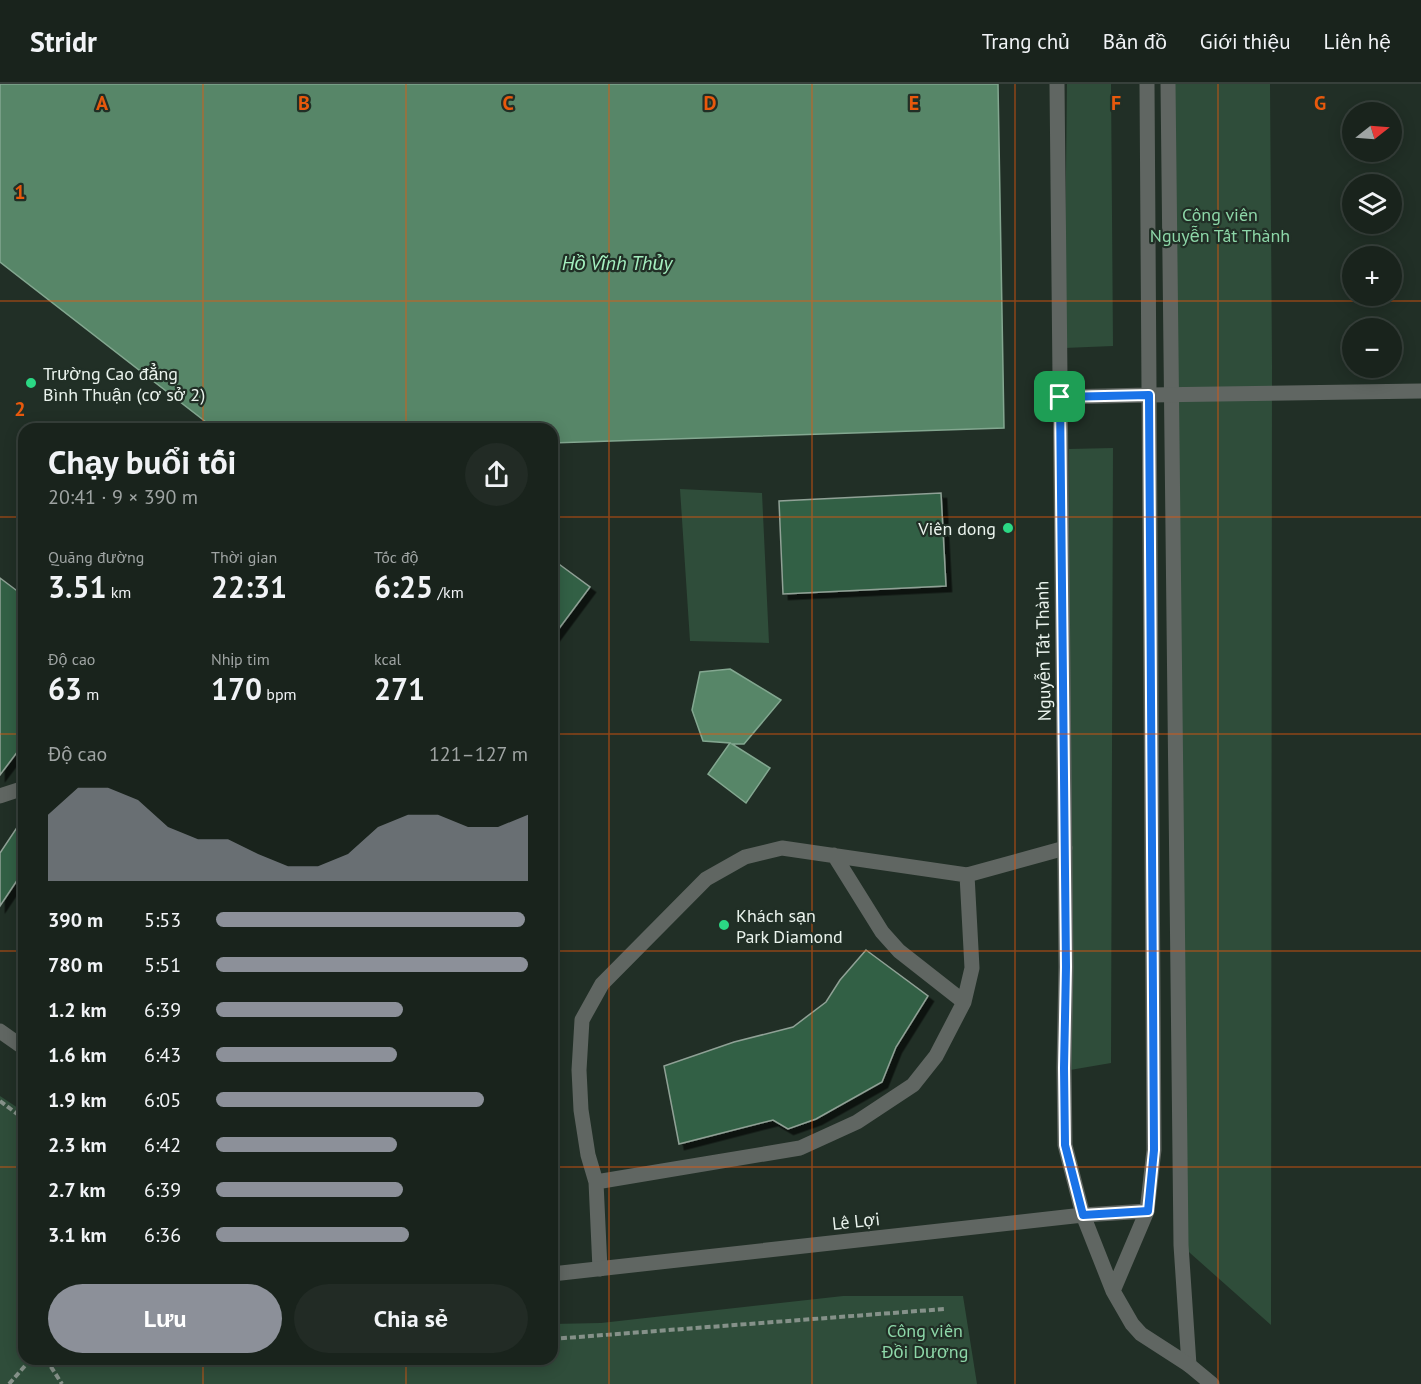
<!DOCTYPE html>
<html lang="vi">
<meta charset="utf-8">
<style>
:root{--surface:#19231c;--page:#222b25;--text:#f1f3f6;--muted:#9fa4a3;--line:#37403b;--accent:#8c9099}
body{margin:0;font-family:"PT Sans",sans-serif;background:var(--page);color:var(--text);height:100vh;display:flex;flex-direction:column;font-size:22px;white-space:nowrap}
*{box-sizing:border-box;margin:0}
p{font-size:20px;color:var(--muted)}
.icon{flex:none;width:33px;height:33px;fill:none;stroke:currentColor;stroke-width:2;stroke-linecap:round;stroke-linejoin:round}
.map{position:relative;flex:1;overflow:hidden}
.panel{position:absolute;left:18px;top:339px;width:540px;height:942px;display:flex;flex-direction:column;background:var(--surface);border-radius:18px;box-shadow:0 3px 15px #0003,0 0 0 2px var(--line)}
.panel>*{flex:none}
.needle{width:39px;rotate:73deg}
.tools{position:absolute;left:1342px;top:18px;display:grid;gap:12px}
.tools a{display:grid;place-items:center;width:60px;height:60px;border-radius:50%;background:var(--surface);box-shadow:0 3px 15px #0003,0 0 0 2px var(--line);font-size:30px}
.pin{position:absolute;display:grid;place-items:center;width:51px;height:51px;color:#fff;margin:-26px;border-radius:12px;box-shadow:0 3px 9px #0006}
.round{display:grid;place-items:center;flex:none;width:63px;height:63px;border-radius:32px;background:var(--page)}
.summary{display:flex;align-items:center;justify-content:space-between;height:102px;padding:0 30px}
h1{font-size:33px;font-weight:700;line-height:45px}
.stats{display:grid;grid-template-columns:repeat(3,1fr);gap:9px;height:102px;padding:6px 30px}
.stats div{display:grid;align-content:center}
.stats b{font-size:30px;font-weight:700}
.stats small{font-size:16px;font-weight:400}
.stats p{font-size:16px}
.chart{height:168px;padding:12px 30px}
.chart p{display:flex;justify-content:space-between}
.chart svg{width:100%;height:108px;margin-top:6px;fill:var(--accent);opacity:.7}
.cta{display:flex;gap:12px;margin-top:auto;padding:12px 30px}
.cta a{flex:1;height:69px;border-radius:36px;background:var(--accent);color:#fff;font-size:24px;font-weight:700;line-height:69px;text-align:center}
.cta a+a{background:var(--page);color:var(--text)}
ul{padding:0 30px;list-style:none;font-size:20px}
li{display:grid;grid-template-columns:96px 72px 1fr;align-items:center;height:45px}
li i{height:15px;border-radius:8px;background:var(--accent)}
header{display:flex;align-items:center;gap:36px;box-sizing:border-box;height:84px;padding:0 30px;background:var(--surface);border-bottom:2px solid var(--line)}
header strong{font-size:28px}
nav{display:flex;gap:33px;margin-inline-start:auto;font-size:21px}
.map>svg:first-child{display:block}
</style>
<header>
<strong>Stridr</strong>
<nav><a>Trang chủ</a><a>Bản đồ</a><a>Giới thiệu</a><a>Liên hệ</a></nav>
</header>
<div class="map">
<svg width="1421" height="1300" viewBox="0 0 1421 1300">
<defs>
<filter id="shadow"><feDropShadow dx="5.5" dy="5.5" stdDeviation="0" flood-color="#0009"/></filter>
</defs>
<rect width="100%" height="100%" fill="#212f26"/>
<path fill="#2f4d3a" d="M1067,0H1111L1113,262L1064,264Z
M1168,0H1270L1272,281L1271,1241L1181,1161Z
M1113,364L1111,979L1070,986L1069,365Z
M680,405L762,409L769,559L690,557Z
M0,1012L24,1028V1275H552V1240L601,1239L843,1212H963L977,1300H0Z"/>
<path fill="#578668" stroke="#83a790" stroke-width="1.5" d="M0,0H998L1004,344L552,359V345H215L0,178Z
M730,585L781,616L744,660H732L770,684L746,719L708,690L730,659L703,657L692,626L700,588Z"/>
<path fill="#326145" stroke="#90a196" stroke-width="1.5" filter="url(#shadow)" d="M941,409L946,502L783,510L779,417Z
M552,475L590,503L552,554Z
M0,494L24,512V659L0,691Z
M24,733V786L0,822V769Z
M866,866L928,912L896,963L882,998L816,1035L788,1045L773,1036L679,1060L664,982L734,958L793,943L826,918L840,896Z"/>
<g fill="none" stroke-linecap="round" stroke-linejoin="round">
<path stroke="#859189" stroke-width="4" stroke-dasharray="6 3" stroke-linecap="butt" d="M0,1017L24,1035
M552,1255L944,1225
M46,1275L62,1300
M9,1300L31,1275"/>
<path stroke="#606662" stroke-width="15" d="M0,712L24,704
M834,771L882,848L899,867L964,918
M596,1098L800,1064L857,1038L913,1001L936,972L964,918L972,884L967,791
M600,1185L596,1098L588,1071L581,1026L579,986L582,936L602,900L706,795L745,773L782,764L967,791L1065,764"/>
<path stroke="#606662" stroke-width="15" d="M1168,0L1181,1161L1189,1281"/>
<path stroke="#606662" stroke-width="15" d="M1149,311L1421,307
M0,947L24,964
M552,1190L1083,1131L1113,1207L1132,1240L1141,1250L1189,1281L1212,1300
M1113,1207L1147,1127"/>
<path stroke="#606662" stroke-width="15" d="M1057,0L1066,883L1064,984L1065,1061L1083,1131L1147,1127L1154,1066L1147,0
M1060,313L1149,311"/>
</g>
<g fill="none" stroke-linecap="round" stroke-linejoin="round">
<g stroke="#fff" stroke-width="12">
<path id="route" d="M1149,311L1154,1066L1148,1127L1083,1131L1065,1061L1064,984L1066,883L1060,313Z"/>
</g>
<use href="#route" stroke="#1a73e8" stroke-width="8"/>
</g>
<path fill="none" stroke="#e8590c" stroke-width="1.5" stroke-opacity="0.55" d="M203,0V345M406,0V345M609,0V1300M812,0V1300M1015,0V1300M1218,0V1300M0,217H1421M0,433H24M552,433H1421M0,650H24M552,650H1421M0,867H24M552,867H1421M0,1083H24M552,1083H1421M203,1275V1300M406,1275V1300"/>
<g fill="#2bd884" stroke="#212f26" stroke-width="2">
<circle cx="31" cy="299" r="6"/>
<circle cx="1008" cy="444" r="6"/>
<circle cx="724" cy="841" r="6"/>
</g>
<g text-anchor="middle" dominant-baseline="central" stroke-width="4.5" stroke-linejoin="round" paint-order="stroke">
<g font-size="18" fill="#8dd7a8" stroke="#212f26">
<text x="1220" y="130">Công viên<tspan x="1220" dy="21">Nguyễn Tất Thành</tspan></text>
<text x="925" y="1246">Công viên<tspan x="925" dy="21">Đồi Dương</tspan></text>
</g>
<g font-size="18" fill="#eaf3ed" stroke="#212f26" text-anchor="start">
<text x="43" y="289">Trường Cao đẳng<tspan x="43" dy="21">Bình Thuận (cơ sở 2)</tspan></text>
<text x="996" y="444" text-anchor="end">Viên dong</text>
<text x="736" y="831">Khách sạn<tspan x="736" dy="21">Park Diamond</tspan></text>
</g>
<g font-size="18" fill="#eaf3ed" stroke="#212f26">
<text transform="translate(1043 567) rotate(-91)">Nguyễn Tất Thành</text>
<text transform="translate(856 1137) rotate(-6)">Lê Lợi</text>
</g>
<g font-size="20" font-style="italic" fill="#a4efbf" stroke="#212f26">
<text x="617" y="179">Hồ Vĩnh Thủy</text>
</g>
</g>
<g font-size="20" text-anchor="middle" font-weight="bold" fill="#e8590c" stroke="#212f26" stroke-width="4.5" stroke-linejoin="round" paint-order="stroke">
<text x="102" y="26">A</text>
<text x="304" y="26">B</text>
<text x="508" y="26">C</text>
<text x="710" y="26">D</text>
<text x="914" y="26">E</text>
<text x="1116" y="26">F</text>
<text x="1320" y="26">G</text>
<text x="20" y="115">1</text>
<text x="20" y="332">2</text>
</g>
</svg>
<div class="tools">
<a><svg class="needle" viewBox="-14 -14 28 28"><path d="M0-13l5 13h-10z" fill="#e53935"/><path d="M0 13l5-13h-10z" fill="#9fa4a3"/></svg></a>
<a><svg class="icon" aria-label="layers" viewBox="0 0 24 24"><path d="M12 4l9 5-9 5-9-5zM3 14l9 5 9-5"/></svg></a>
<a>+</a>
<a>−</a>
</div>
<div class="pin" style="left:1060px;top:313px;background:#1e9e55"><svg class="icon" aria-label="arrive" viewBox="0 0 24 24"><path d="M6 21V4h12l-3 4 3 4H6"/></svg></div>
<section class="panel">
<div class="summary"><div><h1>Chạy buổi tối</h1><p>20:41 · 9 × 390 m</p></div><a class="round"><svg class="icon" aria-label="share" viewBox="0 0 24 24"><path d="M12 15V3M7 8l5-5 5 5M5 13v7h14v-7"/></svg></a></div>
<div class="stats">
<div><p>Quãng đường</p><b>3.51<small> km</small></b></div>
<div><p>Thời gian</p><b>22:31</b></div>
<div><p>Tốc độ</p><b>6:25<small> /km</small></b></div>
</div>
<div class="stats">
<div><p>Độ cao</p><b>63<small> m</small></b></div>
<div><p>Nhịp tim</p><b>170<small> bpm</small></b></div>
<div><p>kcal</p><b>271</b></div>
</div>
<div class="chart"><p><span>Độ cao</span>121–127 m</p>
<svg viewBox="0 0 160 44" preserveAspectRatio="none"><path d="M0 44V17L10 6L20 6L30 11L40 22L50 27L60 27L70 33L80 38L90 38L100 33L110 22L120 17L130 17L140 22L150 22L160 17V44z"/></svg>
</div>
<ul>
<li><b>390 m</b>5:53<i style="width:99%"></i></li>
<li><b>780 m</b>5:51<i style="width:100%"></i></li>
<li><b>1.2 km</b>6:39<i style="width:60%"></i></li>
<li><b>1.6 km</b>6:43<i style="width:58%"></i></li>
<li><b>1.9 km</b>6:05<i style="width:86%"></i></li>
<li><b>2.3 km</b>6:42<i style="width:58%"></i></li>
<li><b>2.7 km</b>6:39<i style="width:60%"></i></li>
<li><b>3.1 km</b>6:36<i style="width:62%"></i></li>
</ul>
<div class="cta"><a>Lưu</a><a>Chia sẻ</a></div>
</section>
</div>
